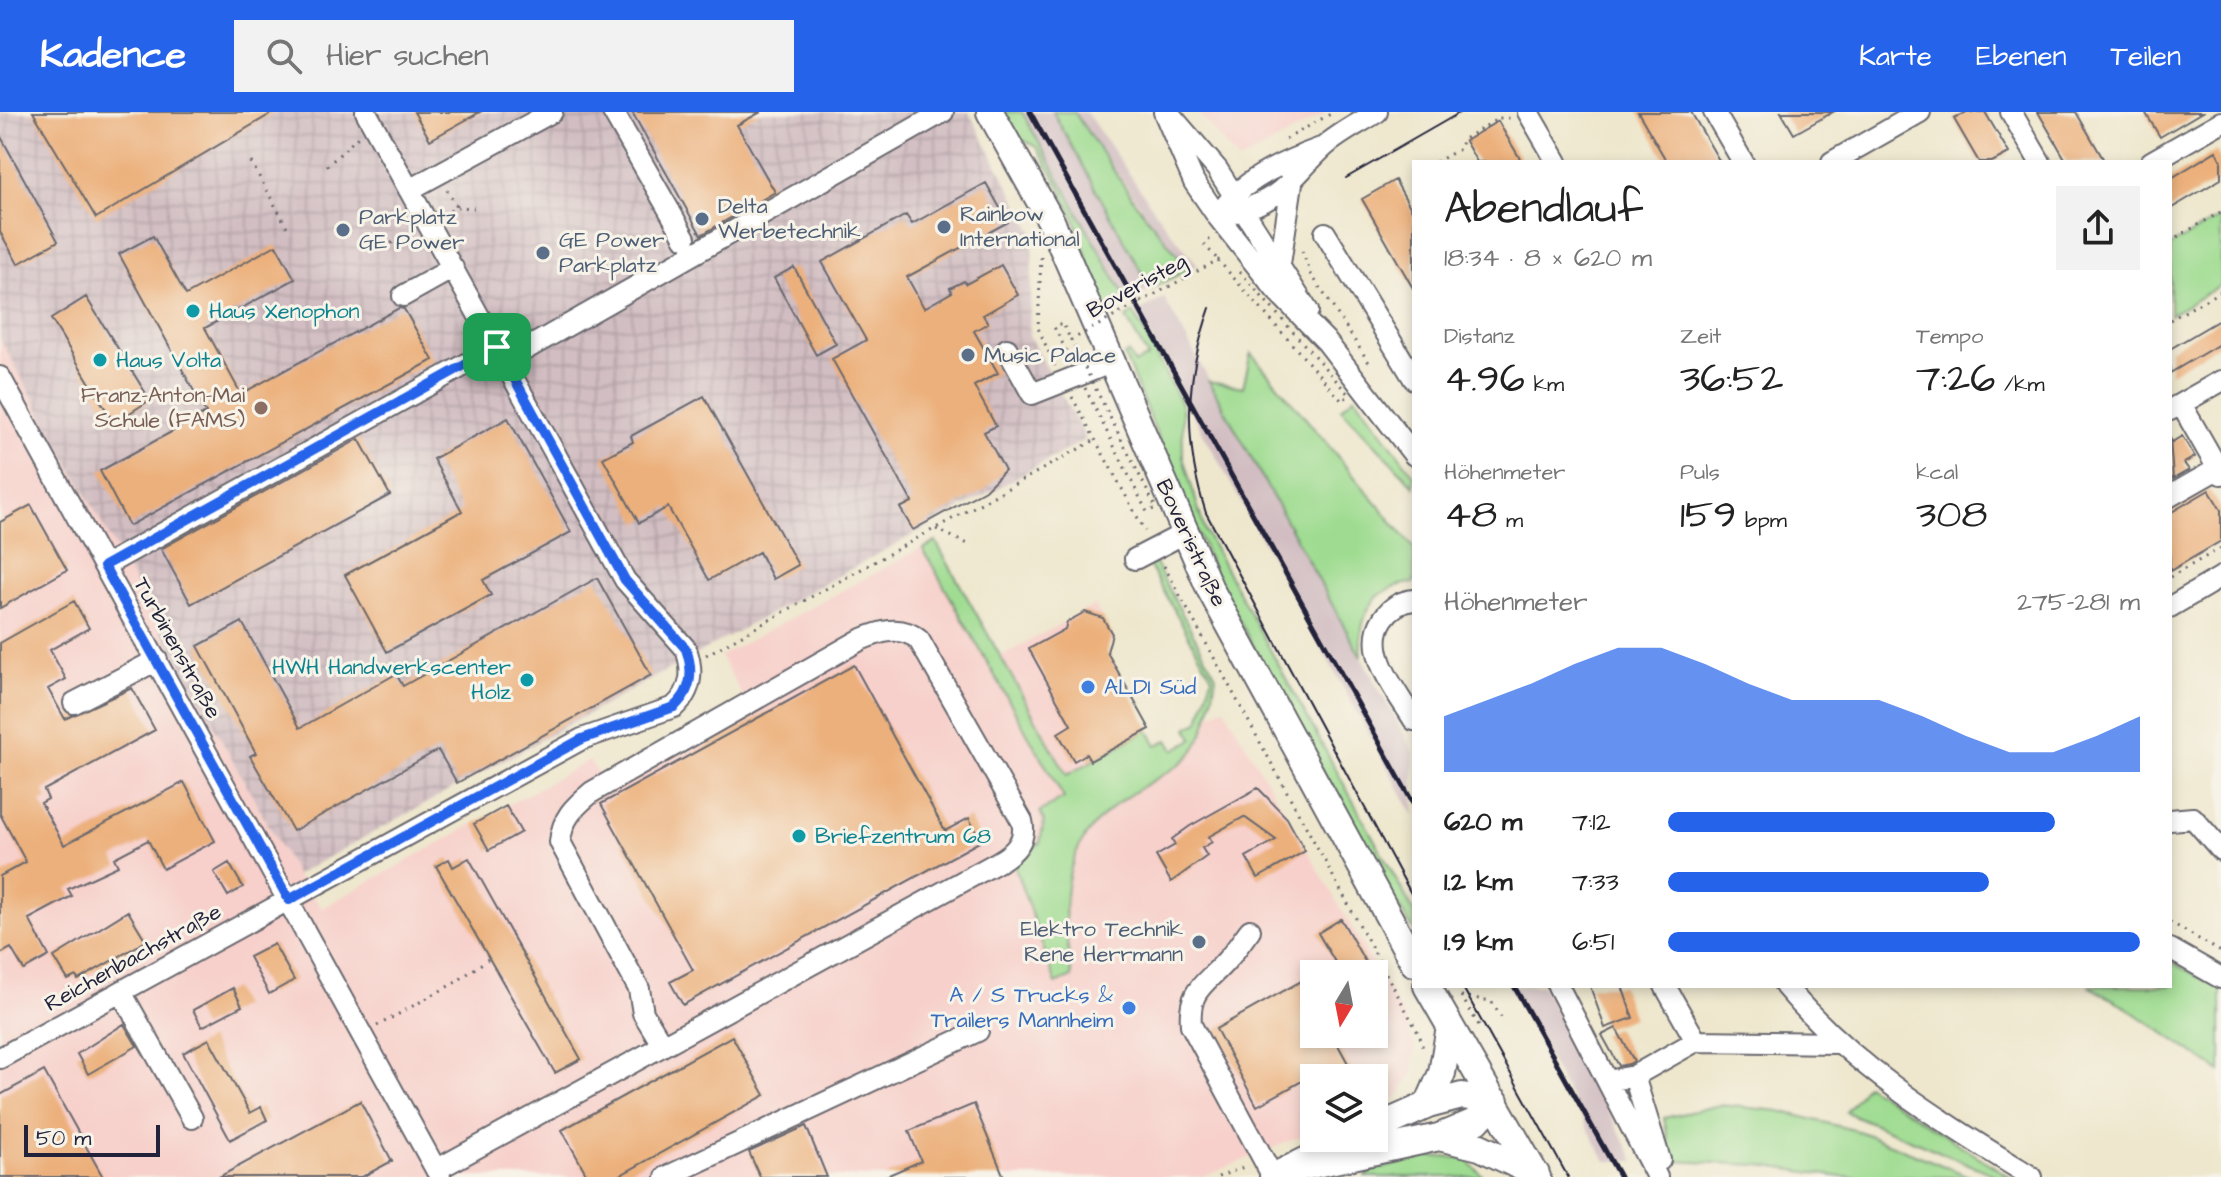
<!DOCTYPE html>
<html lang="de">
<meta charset="utf-8">
<style>
:root{--surface:#fff;--page:#f2f2f2;--text:#222;--muted:#767676;--accent:#2563eb}
body{margin:0;font-family:"Architects Daughter",sans-serif;background:var(--page);color:var(--text);height:100vh;display:flex;flex-direction:column;font-size:30px;white-space:nowrap}
*{box-sizing:border-box;margin:0}
p{font-size:26px;color:var(--muted)}
.icon{flex:none;width:44px;height:44px;fill:none;stroke:currentColor;stroke-width:2;stroke-linecap:round;stroke-linejoin:round}
.map{position:relative;flex:1;overflow:hidden}
.details{position:absolute;left:1412px;top:48px;width:760px;height:828px;display:flex;flex-direction:column;background:var(--surface);border-radius:0px;box-shadow:0 4px 12px #0003}
.details>*{flex:none}
.needle{width:52px;rotate:190deg}
.fabs{position:absolute;left:1300px;top:848px;display:grid;gap:16px}
.fabs a{display:grid;place-items:center;width:88px;height:88px;border-radius:0px;background:var(--surface);box-shadow:0 4px 12px #0003;font-size:40px}
.scale{position:absolute;left:24px;bottom:20px;width:136px;box-sizing:border-box;padding-left:8px;border:4px solid #22223b;border-top:0;font-size:22px;line-height:28px;white-space:nowrap;color:#22223b;-webkit-text-stroke:6px #f7f3e8;paint-order:stroke}
.pin{position:absolute;display:grid;place-items:center;width:68px;height:68px;color:#fff;margin:-34px;border-radius:16px;box-shadow:0 4px 12px #0006}
.round{display:grid;place-items:center;flex:none;width:84px;height:84px;border-radius:0px;background:var(--page)}
.head{display:flex;align-items:center;justify-content:space-between;height:136px;padding:0 32px}
h1{font-size:44px;font-weight:600;line-height:60px}
.stats{display:grid;grid-template-columns:repeat(3,1fr);gap:12px;height:136px;padding:8px 32px}
.stats div{display:grid;align-content:center}
.stats b{font-size:40px;font-weight:600}
.stats small{font-size:22px;font-weight:400}
.stats p{font-size:22px}
.chart{height:224px;padding:16px 32px}
.chart p{display:flex;justify-content:space-between}
.chart svg{width:100%;height:144px;margin-top:8px;fill:var(--accent);opacity:.7}
ul{padding:0 32px;list-style:none;font-size:26px}
li{display:grid;grid-template-columns:128px 96px 1fr;align-items:center;height:60px}
li i{height:20px;border-radius:10px;background:var(--accent)}
header{display:flex;align-items:center;gap:48px;box-sizing:border-box;height:112px;padding:0 40px;background:var(--accent);color:#fff}
header strong{font-size:38px}
nav{display:flex;gap:44px;margin-inline-start:auto;font-size:28px}
.search{width:560px;height:72px;background:var(--page);display:flex;align-items:center;gap:20px;box-sizing:border-box;padding:0 28px;border-radius:0px;color:var(--muted);font-size:30px}
.map>svg:first-child{display:block}
</style>
<header>
<strong>Kadence</strong>
<div class="search"><svg class="icon" aria-label="search" viewBox="0 0 24 24"><circle cx="10" cy="10" r="6"/><path d="M15 15l6 6"/></svg>Hier suchen</div>
<nav><a>Karte</a><a>Ebenen</a><a>Teilen</a></nav>
</header>
<div class="map">
<svg width="2221" height="1065" viewBox="0 0 2221 1065">
<defs>
<pattern id="industrial-grid" width="8" height="8" patternUnits="userSpaceOnUse" patternTransform="scale(2)"><rect width="8" height="8" fill="#d2bec2"/><path d="M0 4h8M4 0v8" fill="none" stroke="#b4a3a8"/></pattern>
</defs>
<rect width="100%" height="100%" fill="#f7f3e8"/>
<filter id="ink" filterUnits="userSpaceOnUse"><feTurbulence type="fractalNoise" baseFrequency=".0125" numOctaves="2"/><feDisplacementMap in="SourceGraphic" scale="16" xChannelSelector="R" yChannelSelector="G"/><feConvolveMatrix kernelMatrix="1 2 1 2 8 2 1 2 1" color-interpolation-filters="sRGB"/></filter>
<filter id="wash" filterUnits="userSpaceOnUse"><feTurbulence type="fractalNoise" baseFrequency=".006" numOctaves="4" result="noise"/><feDisplacementMap in="SourceGraphic" scale="32" xChannelSelector="R" yChannelSelector="G"/><feGaussianBlur stdDeviation="1.8" result="paint"/><feColorMatrix in="noise" values="0 0 0 0 0 0 0 0 0 0 0 0 0 0 0 0 0 1.4 0 .05"/><feComposite in="paint" operator="in"/></filter>
<g filter="url(#wash)">
<rect width="100%" height="100%" fill="#eee7cd"/>
<path fill="#f7d0cb" fill-rule="evenodd" d="M1198,0H1328L1239,50Z
M0,226L296,763L322,796L589,648L600,664L745,588L720,544L935,429L998,546L1095,493L1114,528L1103,535L1157,633L1168,627L1175,638L1193,627L1187,616L1224,595L1405,907L1415,936L1413,961L1397,985L1374,994V966H1314V1019L1203,1065H0ZM1314,862H1374V922H1314Z"/>
<path fill="url(#industrial-grid)" d="M0,0H969L1033,120L1029,224L1086,327L296,763L0,226Z"/>
<path fill="#d2bec2" d="M1022,0H1053L1151,177L1128,190Z
M1074,0H1086L1165,113L1198,153L1189,157L1161,123Z
M1164,186L1414,641V704L1137,201Z
M1508,874H1542L1635,1049H1606Z"/>
<path fill="#9fdc91" stroke="#607f66" stroke-width="2" d="M1003,0H1022L1128,190L1105,201L1085,158L1090,155L1075,107L1058,72L1037,35L1019,26Z
M1053,0H1074L1137,93L1189,157L1151,177Z
M2221,105V173L2170,203V134Z
M1134,201L1182,294L1183,345L1205,419L1414,800V819L1386,775L1219,472L1124,243L1128,241L1135,252L1148,245L1126,206Z
M1251,241L1414,436V471C1370,474 1358,506 1361,545L1209,269L1243,275Z
M1355,284L1414,363V374L1341,296Z
M936,430L1067,663L1148,618L1157,633L1168,628L1174,638L1193,627L1188,616L1200,609L1212,565L1149,453L1154,450L1216,564C1212,587 1209,614 1196,635C1185,654 1161,663 1142,675C1060,723 1058,778 1072,865L1056,872L1013,750L1040,731L1044,709L1040,700L1064,686L923,437Z
M2170,849L2221,877V960L2120,891L2088,874H2170Z
M1866,973L2010,1065H1999L1846,1000Z
M1720,993L1780,999L1861,1020L1971,1065H1841L1760,1053L1672,1049L1664,1006Z
M1428,1045L1465,1046L1484,1065H1365L1370,1059Z"/>
<g id="blocks">
<path fill="#ecb07c" d="M33,0H274L96,106Z
M414,0H480L430,28Z
M632,0H761L737,13L775,80L701,123Z
M1638,0H1691L1720,50H1667Z
M1781,0H1833L1794,22Z
M1967,0H1985L2009,41L1992,50H1979L1954,7Z
M2038,0H2076L2105,50H2067Z
M2145,0H2202L2160,25Z
M1498,9L1506,23L1522,50H1477L1465,29Z
M0,23L58,129L18,152L0,120Z
M2216,39L2221,48V67L2170,97V67Z
M1395,68L1414,102V178L1362,87Z
M986,71L1008,110L907,165L924,196L952,180L950,176L964,169L966,172L1001,153L1018,183L983,203L988,211L974,219L998,261L974,274L996,314L984,320L1005,358L985,378L913,418L900,396L912,390L832,247L866,228L822,150L906,103L912,112Z
M153,124L186,183L276,133L295,167L205,216L241,282L399,196L404,197L433,248L129,414L100,359L206,301L119,142Z
M794,155L836,232L816,243L774,166Z
M86,185L150,288L114,311L51,207Z
M2221,207V231L2170,261V237Z
M704,284L798,453L773,467L759,440L709,468L668,395L639,411L603,346L633,330L631,324Z
M508,306L571,420L483,468L491,483L387,540L345,463L462,399L433,347Z
M2182,324L2195,345L2184,351L2189,358L2173,367L2170,326L2172,330Z
M359,327L390,383L191,492L161,437Z
M2209,378L2221,398V429L2170,459V401Z
M31,393L67,458L0,496V410Z
M597,466L651,563L457,671L438,638L293,719L250,644L256,641L198,534L242,510L300,616L396,562L403,574Z
M74,489L89,516L50,538L66,567L48,577L65,607L132,576L155,618L44,678L48,687L41,691L64,733L184,670L215,729L163,757L148,728L114,746L118,754L68,777L72,784L29,807L49,844L24,858L11,836L0,842V764L26,750L0,702V531Z
M1085,500L1103,506L1112,522L1107,540L1150,617L1090,649L1086,642L1074,649L1058,621L1071,613L1029,537L1065,517L1067,510Z
M854,553L945,719L969,706L981,729L683,893L670,870L693,858L601,692Z
M1258,676L1287,706L1305,739L1258,766L1246,745L1276,728L1244,705L1208,725L1212,730L1202,736L1207,744L1171,770L1156,744L1175,733L1172,727L1190,714Z
M506,694L521,720L489,738L474,712Z
M469,746L581,947L555,961L436,754L449,747L453,755Z
M229,751L243,775L228,784L214,760Z
M128,799L146,829L78,868L76,864L68,868L54,845Z
M1341,807L1372,862H1314V922H1332L1356,966H1326L1322,958L1257,994L1216,917L1335,850L1318,821Z
M274,832L294,868L269,882L249,845Z
M1590,874H1622L1633,906L1605,916Z
M233,876L242,894L202,915L193,898Z
M124,912L137,934L88,962L77,942Z
M1616,916L1634,949L1629,952L1619,954L1602,923Z
M732,924L765,983L617,1065H588L562,1018Z
M209,927L250,1001L261,995L267,1008L230,1028L183,941Z
M44,959L103,1065H0V983Z
M360,989L392,1049L362,1065H219Z
M974,992L1004,1065H884L921,1049L909,1019Z
M806,1014L827,1065H760L749,1040Z"/>
</g>
</g>
<g filter="url(#ink)">
<use href="#blocks" fill-opacity="0" stroke="#69676e" stroke-width="2"/>
<g fill="none" stroke-linecap="round" stroke-linejoin="round">
<g stroke="#69676e" stroke-width="24">
<path id="minor" d="M613,0L685,126
M1164,0L1194,70L1218,105L1276,178L1326,229L1414,343
M1528,0L1557,50
M1714,0L1743,50
M2011,0L2040,50
M1173,6L1217,57L1308,199
M1832,50L1920,0
M2151,50L2221,10
M409,78L552,0
M1226,93C1248,65 1288,48 1321,36
M1232,101C1287,86 1288,68 1325,34C1341,20 1360,11 1377,0
M1325,121L1414,267
M1280,152L1292,71
M403,184L453,156
M1007,237L1032,282L1113,250
M505,249L943,0
M0,265L440,1065
M2181,292L2221,362
M2170,298L2221,269
M2170,384L2221,355
M1135,447L1185,421
M104,454L497,235
M1414,488C1401,489 1391,495 1383,507C1362,539 1397,580 1414,608
M2170,495L2221,465
M74,591L157,548
M2170,708L2193,706L2221,738
M1250,818C1242,828 1235,840 1226,849C1205,873 1188,877 1191,913L1273,1065
M2170,837L2221,866
M1558,874L1657,1065
M1665,874L1696,929
M1785,874C1856,958 1940,1008 2032,1065
M121,880L192,1006
M0,946L582,627L674,595C692,579 694,560 686,537L625,468L366,0
M1634,964L1660,1048
M1608,969L1634,964L1696,929L1838,931
M436,1058L998,750C1014,741 1027,729 1022,709L919,528C901,512 879,520 860,528L592,680C574,695 562,706 560,730L639,877L643,901L662,932
M666,1065L978,919"/>
</g>
<g stroke="#69676e" stroke-width="30">
<path id="major" d="M990,0L1051,109L1210,477L1414,851
M1427,874L1537,1065
M1428,993L1442,961L1450,915
M1374,1017L1428,993L1462,984L1495,989
M1439,1025L1480,1035L1536,1062
M1293,1057L1439,1025L1477,1009L1495,989
M1273,1065L1352,1026"/>
</g>
<path stroke="#69676e" stroke-width="3" stroke-dasharray="2 6" stroke-linecap="butt" d="M1286,27L1334,0
M251,50L287,115
M1436,50L1460,37L1462,28L1499,6H1512
M327,54L358,25
M447,78L457,95
M443,103L457,95L474,96
M1210,127L1204,132L1218,148
M2170,129L2221,100
M377,139L412,120
M1302,139L1311,162L1370,252
M1041,145L1038,216L1055,254
M2170,208L2221,179
M1070,246L1054,215L1062,211L1071,228
M1072,285L1145,419
M936,417L968,432
M1164,454L1420,924L1423,937
M2170,465L2221,436
M706,543L1095,328
M2170,810L2221,840
M1461,884L1491,889L1501,905
M1461,884L1480,915
M377,914L456,870L488,847
M1218,1065L1244,1055"/>
<use href="#minor" stroke="#fff" stroke-width="20"/>
<use href="#major" stroke="#fff" stroke-width="26"/>
<path stroke="#22223b" stroke-width="2" d="M1346,66L1461,0
M1210,196C1185,266 1183,330 1206,401L1414,787
M1462,874L1568,1065"/>
<path stroke="#22223b" stroke-width="5" d="M1030,0L1414,693
M1514,874L1620,1065"/>
<path stroke="#69676e" stroke-width="3" stroke-dasharray="2 6" stroke-linecap="butt" d="M1085,276L1147,400L1156,396L1071,228L1218,148L1342,289L1349,283L1240,160"/>
</g>
</g>
<g fill="none" stroke-linecap="round" stroke-linejoin="round" filter="url(#ink)">
<g stroke="#fff" stroke-width="16">
<path id="route" d="M497,235L625,468L686,537C694,560 692,579 674,595L582,627L289,788L104,454Z"/>
</g>
<use href="#route" stroke="#2563eb" stroke-width="10"/>
</g>
<g fill="#5c6f8a" stroke="#f7f3e8" stroke-width="3">
<circle cx="702" cy="107" r="8"/>
<circle cx="944" cy="115" r="8"/>
<circle cx="343" cy="118" r="8"/>
<circle cx="543" cy="141" r="8"/>
<circle cx="968" cy="243" r="8"/>
<circle cx="1199" cy="830" r="8"/>
</g>
<g fill="#0f9aa8" stroke="#f7f3e8" stroke-width="3">
<circle cx="193" cy="199" r="8"/>
<circle cx="100" cy="248" r="8"/>
<circle cx="527" cy="568" r="8"/>
<circle cx="799" cy="724" r="8"/>
</g>
<circle fill="#8d6e63" stroke="#f7f3e8" stroke-width="3" cx="261" cy="296" r="8"/>
<g fill="#3f7fe0" stroke="#f7f3e8" stroke-width="3">
<circle cx="1088" cy="575" r="8"/>
<circle cx="1129" cy="896" r="8"/>
</g>
<g text-anchor="middle" dominant-baseline="central" stroke-width="6" stroke-linejoin="round" paint-order="stroke">
<g font-size="22" fill="#4e5e75" stroke="#f7f3e8" text-anchor="start">
<text x="718" y="94">Delta<tspan x="718" dy="25">Werbetechnik</tspan></text>
<text x="960" y="102">Rainbow<tspan x="960" dy="25">International</tspan></text>
<text x="359" y="105">Parkplatz<tspan x="359" dy="25">GE Power</tspan></text>
<text x="559" y="128">GE Power<tspan x="559" dy="25">Parkplatz</tspan></text>
<text x="984" y="243">Music Palace</text>
<text x="1183" y="817" text-anchor="end">Elektro Technik<tspan x="1183" dy="25">Rene Herrmann</tspan></text>
</g>
<g font-size="22" fill="#22223b" stroke="#f7f3e8">
<text transform="translate(1137 174) rotate(-29)">Boveristeg</text>
<text transform="translate(1191 431) rotate(65)">Boveristraße</text>
<text transform="translate(177 536) rotate(61)">Turbinenstraße</text>
<text transform="translate(133 846) rotate(-29)">Reichenbachstraße</text>
</g>
<g font-size="22" fill="#0d838f" stroke="#f7f3e8" text-anchor="start">
<text x="209" y="199">Haus Xenophon</text>
<text x="116" y="248">Haus Volta</text>
<text x="511" y="555" text-anchor="end">HWH Handwerkscenter<tspan x="511" dy="25">Holz</tspan></text>
<text x="815" y="724">Briefzentrum 68</text>
</g>
<g font-size="22" fill="#785e54" stroke="#f7f3e8" text-anchor="end">
<text x="245" y="283">Franz-Anton-Mai<tspan x="245" dy="25">Schule (FAMS)</tspan></text>
</g>
<g font-size="22" fill="#366cbe" stroke="#f7f3e8" text-anchor="start">
<text x="1104" y="575">ALDI Süd</text>
<text x="1113" y="883" text-anchor="end">A / S Trucks &amp;<tspan x="1113" dy="25">Trailers Mannheim</tspan></text>
</g>
</g>
</svg>
<div class="fabs">
<a><svg class="needle" viewBox="-14 -14 28 28"><path d="M0-13l5 13h-10z" fill="#e53935"/><path d="M0 13l5-13h-10z" fill="#767676"/></svg></a>
<a><svg class="icon" aria-label="layers" viewBox="0 0 24 24"><path d="M12 4l9 5-9 5-9-5zM3 14l9 5 9-5"/></svg></a>
</div>
<div class="scale">50 m</div>
<div class="pin" style="left:497px;top:235px;background:#1e9e55"><svg class="icon" aria-label="arrive" viewBox="0 0 24 24"><path d="M6 21V4h12l-3 4 3 4H6"/></svg></div>
<section class="details">
<div class="head"><div><h1>Abendlauf</h1><p>18:34 · 8 × 620 m</p></div><a class="round"><svg class="icon" aria-label="share" viewBox="0 0 24 24"><path d="M12 15V3M7 8l5-5 5 5M5 13v7h14v-7"/></svg></a></div>
<div class="stats">
<div><p>Distanz</p><b>4.96<small> km</small></b></div>
<div><p>Zeit</p><b>36:52</b></div>
<div><p>Tempo</p><b>7:26<small> /km</small></b></div>
</div>
<div class="stats">
<div><p>Höhenmeter</p><b>48<small> m</small></b></div>
<div><p>Puls</p><b>159<small> bpm</small></b></div>
<div><p>kcal</p><b>308</b></div>
</div>
<div class="chart"><p><span>Höhenmeter</span>275–281 m</p>
<svg viewBox="0 0 160 44" preserveAspectRatio="none"><path d="M0 44V27L10 22L20 17L30 11L40 6L50 6L60 11L70 17L80 22L90 22L100 22L110 27L120 33L130 38L140 38L150 33L160 27V44z"/></svg>
</div>
<ul>
<li><b>620 m</b>7:12<i style="width:82%"></i></li>
<li><b>1.2 km</b>7:33<i style="width:68%"></i></li>
<li><b>1.9 km</b>6:51<i style="width:100%"></i></li>
</ul>
</section>
</div>
